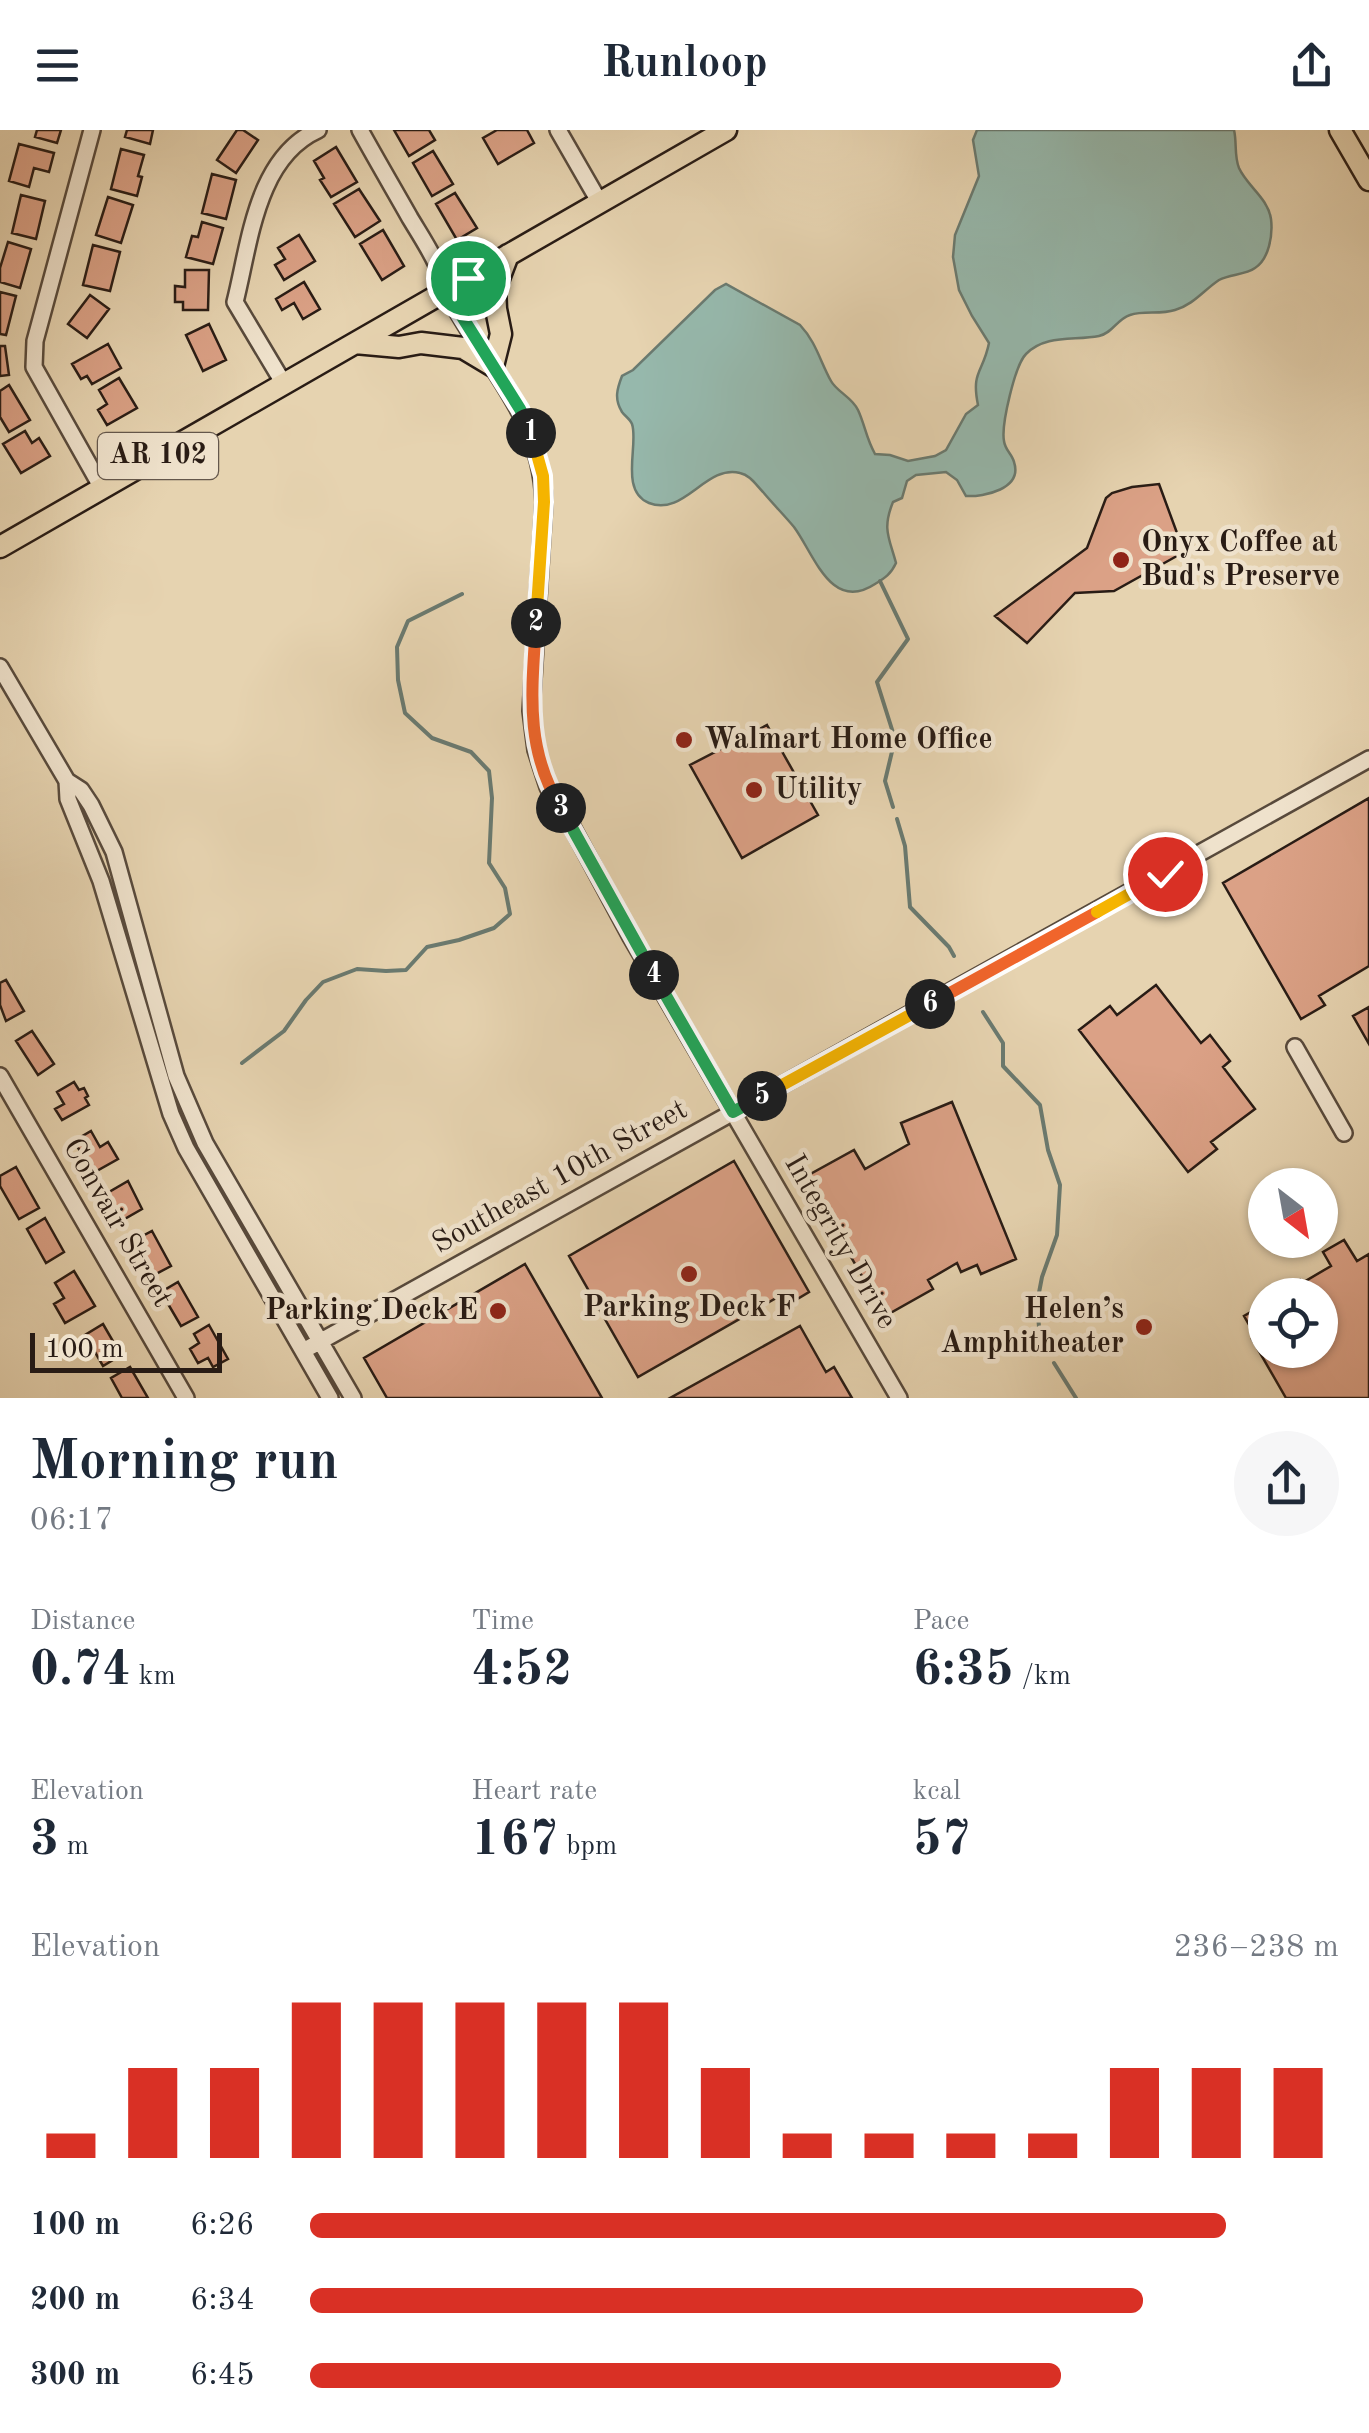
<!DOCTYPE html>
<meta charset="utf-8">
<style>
:root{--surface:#fff;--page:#f6f6f7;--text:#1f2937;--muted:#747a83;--accent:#d93025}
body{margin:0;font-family:"Old Standard TT",serif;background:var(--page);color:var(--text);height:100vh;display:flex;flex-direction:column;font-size:38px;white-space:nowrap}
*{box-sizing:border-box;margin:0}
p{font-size:32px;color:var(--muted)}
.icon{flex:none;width:55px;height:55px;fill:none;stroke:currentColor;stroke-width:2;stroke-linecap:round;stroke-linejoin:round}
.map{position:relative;height:1268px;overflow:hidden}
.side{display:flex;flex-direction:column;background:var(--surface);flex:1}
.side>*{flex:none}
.needle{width:65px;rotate:149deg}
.buttons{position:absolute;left:1248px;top:1038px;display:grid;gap:20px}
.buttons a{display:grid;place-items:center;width:90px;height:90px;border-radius:50%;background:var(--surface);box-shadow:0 2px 8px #0004;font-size:50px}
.scale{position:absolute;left:30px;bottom:25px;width:192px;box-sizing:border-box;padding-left:10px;border:5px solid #291c15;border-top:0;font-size:28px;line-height:35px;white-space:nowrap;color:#291c15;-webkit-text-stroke:8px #efe2cc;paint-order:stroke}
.pin{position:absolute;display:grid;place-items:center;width:85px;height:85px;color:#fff;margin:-42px;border:5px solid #fff;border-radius:50%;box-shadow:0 2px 10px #0007}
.km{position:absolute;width:50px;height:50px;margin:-25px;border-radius:50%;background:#222;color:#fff;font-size:28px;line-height:50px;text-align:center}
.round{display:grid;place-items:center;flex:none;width:105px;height:105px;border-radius:52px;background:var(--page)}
.headline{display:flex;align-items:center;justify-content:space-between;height:170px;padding:0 30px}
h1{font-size:55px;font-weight:700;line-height:75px}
.figures{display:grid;grid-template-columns:repeat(3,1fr);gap:15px;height:170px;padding:10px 30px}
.figures div{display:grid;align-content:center}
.figures b{font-size:50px;font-weight:700}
.figures small{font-size:28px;font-weight:400}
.figures p{font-size:28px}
.chart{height:280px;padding:20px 30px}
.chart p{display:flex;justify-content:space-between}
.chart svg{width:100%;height:180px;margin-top:10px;stroke:var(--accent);stroke-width:6}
ul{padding:0 30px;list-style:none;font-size:32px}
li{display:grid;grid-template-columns:160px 120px 1fr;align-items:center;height:75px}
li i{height:25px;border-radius:12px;background:var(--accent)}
header{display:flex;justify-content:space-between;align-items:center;height:130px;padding:0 30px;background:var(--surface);font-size:45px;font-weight:700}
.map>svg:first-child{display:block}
</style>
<header><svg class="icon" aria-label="menu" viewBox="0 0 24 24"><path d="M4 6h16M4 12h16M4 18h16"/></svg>Runloop<svg class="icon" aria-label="share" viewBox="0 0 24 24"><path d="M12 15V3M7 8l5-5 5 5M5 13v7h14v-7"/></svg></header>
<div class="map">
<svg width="1369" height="1268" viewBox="0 0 1369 1268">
<rect width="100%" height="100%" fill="#e6d3b0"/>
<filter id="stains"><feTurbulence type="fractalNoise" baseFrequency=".002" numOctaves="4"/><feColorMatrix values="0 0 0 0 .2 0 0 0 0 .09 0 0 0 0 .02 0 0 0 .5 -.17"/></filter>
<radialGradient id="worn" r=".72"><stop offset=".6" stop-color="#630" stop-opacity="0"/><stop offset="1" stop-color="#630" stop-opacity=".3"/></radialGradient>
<path fill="#96b8ac" stroke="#6a7a70" stroke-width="2.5" d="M977,0H1234C1237,12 1234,26 1239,38C1247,56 1268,68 1271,89C1273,105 1269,129 1255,138C1245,145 1230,144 1219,150C1204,160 1193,175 1175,180C1160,185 1144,180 1130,185C1117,189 1113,203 1099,206C1074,211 1046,204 1026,224C1015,235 1001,295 1004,311C1005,320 1012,324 1014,332C1023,359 984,367 966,366L957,350L946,342L916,345L907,351L902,368L893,372C882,399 889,407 896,433C891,444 885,448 875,454C831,483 814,424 794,397C784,385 773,374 763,362C756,355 750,345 740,343C706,334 684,387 649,373C619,361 639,314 632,294C630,289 625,286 622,282C614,269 617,259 622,246L633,240L715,160L726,154L800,195C816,212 820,231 831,251C837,262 852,267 858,280C865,295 866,308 875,324L890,325L908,331L935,326L946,320L966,284L978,275C971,241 983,243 989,213L972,186L959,160L953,127L955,105L979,46L973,10Z"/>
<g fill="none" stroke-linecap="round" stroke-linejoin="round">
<path stroke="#6a7a70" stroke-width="4" d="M880,451L908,509L877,552L895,609L885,651L893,677
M897,689L905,716L910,777L949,817L954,826
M983,882L1003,913V936L1040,975L1048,1020L1060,1055L1057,1105L1042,1147L1037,1173L1039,1197L1049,1224
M242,933L284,901L306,870L323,852L357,839L386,841L406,840L427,817L459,810L494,798L510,784L505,758L489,733L492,668L489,641L471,622L432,608L405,583L398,550L397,517L408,491L462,464
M1054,1233L1076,1268"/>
</g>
<path fill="#dba186" stroke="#291c15" stroke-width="2.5" d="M37,0H61L57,13L35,7Z
M127,0H153L150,14L125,7Z
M237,0H243L258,10L236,43L217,30Z
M394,0H429L435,10L409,26Z
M497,0H527L534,13L498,34L483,8Z
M19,14L54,23L49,42L34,38L29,57L9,51Z
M336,17L357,52L331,67L320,50L324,48L314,31Z
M121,19L144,25L138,46L142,47L137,66L111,59Z
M433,21L453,54L432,66L413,33Z
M212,44L236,50L226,89L202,83Z
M359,59L380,91L355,107L334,74Z
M455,63L477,98L457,110L436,74Z
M21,65L45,71L36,109L12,103Z
M108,67L133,75L121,113L96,105Z
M202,92L223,98L213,134L186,127L192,106L198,107Z
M383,100L404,136L382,150L360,114Z
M299,105L315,131L284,150L275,135L285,129L278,118Z
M8,112L31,119L20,158L0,152V138Z
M93,115L120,122L110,161L83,155Z
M185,140H209L208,180H183V172H175V156L185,157Z
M304,152L320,179L303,189L294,173L282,180L276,169Z
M0,162L16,166L6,205L0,204Z
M90,165L109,179L87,208L68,194Z
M209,194L226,230L203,241L186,205Z
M108,214L121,238L92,254L87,246L81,249L72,234Z
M0,216H5L9,245L0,246Z
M119,248L137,278L107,295L98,280L107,274L99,260Z
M9,255L30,290L9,302L0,287V261Z
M25,301L32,313L39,308L50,326L21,343L3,314Z
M1159,354L1184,422L1114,461L1075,463L1027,513L995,486L1087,418L1106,368L1112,363L1132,357Z
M767,595L818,685L742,728L690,635Z
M1369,668V836L1319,866L1325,875L1301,889L1223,753Z
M6,850L24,881L6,891L0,875V853Z
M1156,855L1201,913L1210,905L1230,931L1223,937L1255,979L1211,1012L1217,1019L1188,1042L1079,900L1110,876L1117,885Z
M1369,877V914L1353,886Z
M32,901L54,934L38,945L16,911Z
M74,952L79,960L84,958L88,966L85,968L89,975L62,990L55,979L64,974L57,962Z
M952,972L1016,1129L981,1144L977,1135L961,1142L957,1133L928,1150L933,1159L885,1186L805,1047L854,1020L865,1039L909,1014L901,993Z
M91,1001L100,1017L108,1012L118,1029L93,1043L74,1011Z
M734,1031L809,1162L784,1177L778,1167L638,1247L569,1126Z
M16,1037L39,1078L19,1089L0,1056V1046Z
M128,1051L142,1079L121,1091L104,1065Z
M45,1088L64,1122L46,1133L27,1099Z
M152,1101L171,1136L154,1145L135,1110Z
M1344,1110L1357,1131L1369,1124V1268H1286L1252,1209L1256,1207L1244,1186L1265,1174V1220H1320V1165L1277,1163L1300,1150L1302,1153L1331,1136L1323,1122Z
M525,1134L602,1268H387L364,1228Z
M74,1141L95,1176L65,1193L54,1174L64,1168L55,1153Z
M178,1152L198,1187L181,1196L161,1162Z
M103,1194L121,1225L103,1236L85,1205Z
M209,1195L228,1229L213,1237L208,1228L198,1233L190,1219L199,1213L194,1204Z
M800,1196L826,1242L834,1237L852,1268H670Z
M130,1237L148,1268H122L111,1248Z"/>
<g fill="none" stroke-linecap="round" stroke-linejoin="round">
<g stroke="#584a3c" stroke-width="20">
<path id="minor" d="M92,0L35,211L34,237L102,358
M360,0C376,29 393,58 410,88C419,103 429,118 437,135C441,144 443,154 448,164C486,239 540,281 544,372L531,581L536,620L548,657L571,695L631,807L899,1268
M558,0L600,73
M284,254L235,172C250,113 256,28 318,0
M0,537L67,651L81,660L91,675L114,722L176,946L205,1013L353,1268
M67,651L68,669L101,751L171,984L186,1018L330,1268
M1295,917L1344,1003
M0,946L186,1268
M303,1221L1369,629"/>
</g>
<g stroke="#291c15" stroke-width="25">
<path id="major" d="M1340,0L1369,50
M355,213L399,217L421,213L463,218L493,236L501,204L496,179L495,159L508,125
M0,417L726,0"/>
</g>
<use href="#minor" stroke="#efe2cc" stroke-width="15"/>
<use href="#major" stroke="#e6d3b0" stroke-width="20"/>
</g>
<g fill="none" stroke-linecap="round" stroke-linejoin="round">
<g stroke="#fff" stroke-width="20">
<path id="split-1" d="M468,148L446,161L520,279L531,303"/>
</g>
<g stroke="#fff" stroke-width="20">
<path id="split-2" d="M531,303L543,346L544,372L536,493"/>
</g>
<g stroke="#fff" stroke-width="20">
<path id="split-3" d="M536,493C532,560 524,618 561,678"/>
</g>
<g stroke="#fff" stroke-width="20">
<path id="split-4" d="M561,678L654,845"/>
</g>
<g stroke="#fff" stroke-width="20">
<path id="split-5" d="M654,845L733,982L762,966"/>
</g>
<g stroke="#fff" stroke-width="20">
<path id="split-6" d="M762,966L930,874"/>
</g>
<g stroke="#fff" stroke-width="20">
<path id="split-7" d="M930,874L1097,782"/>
</g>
<g stroke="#fff" stroke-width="20">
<path id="split-8" d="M1097,782L1165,744"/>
</g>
<use href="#split-1" stroke="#22a559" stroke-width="12"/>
<use href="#split-2" stroke="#f5b400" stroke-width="12"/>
<use href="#split-3" stroke="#f0652b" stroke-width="12"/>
<use href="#split-4" stroke="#22a559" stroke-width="12"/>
<use href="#split-5" stroke="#22a559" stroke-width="12"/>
<use href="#split-6" stroke="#f5b400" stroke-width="12"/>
<use href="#split-7" stroke="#f0652b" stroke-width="12"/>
<use href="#split-8" stroke="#f5b400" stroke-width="12"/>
</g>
<g fill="#8f2418" stroke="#efe2cc" stroke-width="4">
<circle cx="1121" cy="430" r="10"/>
<circle cx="684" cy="610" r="10"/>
<circle cx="754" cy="660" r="10"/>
<circle cx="689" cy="1144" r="10"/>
<circle cx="498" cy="1181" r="10"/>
<circle cx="1144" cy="1197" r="10"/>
</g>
<g text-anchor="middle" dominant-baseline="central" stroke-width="9" stroke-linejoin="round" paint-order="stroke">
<rect fill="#efe2cc" stroke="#64574c" stroke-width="2.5" x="98" y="303" width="120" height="46" rx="8"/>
<g font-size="28" font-weight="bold" fill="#291c15">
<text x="158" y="326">AR 102</text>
</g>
<g font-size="30" font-weight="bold" fill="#291c15" stroke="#efe2cc" text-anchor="start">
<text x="1141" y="413">Onyx Coffee at<tspan x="1141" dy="34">Bud's Preserve</tspan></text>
<text x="704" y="610">Walmart Home Office</text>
<text x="774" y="660">Utility</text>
<text x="689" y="1178" text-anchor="middle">Parking Deck F</text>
<text x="1124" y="1180" text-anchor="end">Helen’s<tspan x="1124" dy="34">Amphitheater</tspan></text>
<text x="478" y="1181" text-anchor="end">Parking Deck E</text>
</g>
<g font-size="30" fill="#291c15" stroke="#efe2cc">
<text transform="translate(560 1047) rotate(-29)">Southeast 10th Street</text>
<text transform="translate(117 1093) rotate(60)">Convair Street</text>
<text transform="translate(840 1112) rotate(60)">Integrity Drive</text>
</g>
</g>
<rect width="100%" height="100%" filter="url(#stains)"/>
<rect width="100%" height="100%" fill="url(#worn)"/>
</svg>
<div class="buttons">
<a><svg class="needle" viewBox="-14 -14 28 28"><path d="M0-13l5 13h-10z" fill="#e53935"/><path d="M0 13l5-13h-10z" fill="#747a83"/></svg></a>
<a><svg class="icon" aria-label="locate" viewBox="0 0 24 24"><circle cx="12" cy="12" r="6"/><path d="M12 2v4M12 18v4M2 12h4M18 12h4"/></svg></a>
</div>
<div class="scale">100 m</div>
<div class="pin" style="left:468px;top:148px;background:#1e9e55"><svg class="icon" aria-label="arrive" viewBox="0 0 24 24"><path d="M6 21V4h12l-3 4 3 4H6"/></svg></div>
<div class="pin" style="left:1165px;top:744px;background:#d93025"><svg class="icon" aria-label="check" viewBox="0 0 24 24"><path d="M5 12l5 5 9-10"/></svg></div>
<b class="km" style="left:531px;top:303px">1</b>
<b class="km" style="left:536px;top:493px">2</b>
<b class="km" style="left:561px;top:678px">3</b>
<b class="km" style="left:654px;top:845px">4</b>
<b class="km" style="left:762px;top:966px">5</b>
<b class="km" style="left:930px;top:874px">6</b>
</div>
<section class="side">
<div class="headline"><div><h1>Morning run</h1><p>06:17</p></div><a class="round"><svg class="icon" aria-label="share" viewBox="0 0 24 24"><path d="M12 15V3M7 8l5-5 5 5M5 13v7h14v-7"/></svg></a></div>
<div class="figures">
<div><p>Distance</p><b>0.74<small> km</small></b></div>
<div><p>Time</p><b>4:52</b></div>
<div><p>Pace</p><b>6:35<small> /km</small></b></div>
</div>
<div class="figures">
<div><p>Elevation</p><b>3<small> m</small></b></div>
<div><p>Heart rate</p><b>167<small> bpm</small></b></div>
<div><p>kcal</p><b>57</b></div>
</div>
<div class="chart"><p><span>Elevation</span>236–238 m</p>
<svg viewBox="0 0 160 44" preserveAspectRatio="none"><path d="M5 44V38M15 44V22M25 44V22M35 44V6M45 44V6M55 44V6M65 44V6M75 44V6M85 44V22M95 44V38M105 44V38M115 44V38M125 44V38M135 44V22M145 44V22M155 44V22"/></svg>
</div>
<ul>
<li><b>100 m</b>6:26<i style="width:89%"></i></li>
<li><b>200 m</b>6:34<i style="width:81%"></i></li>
<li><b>300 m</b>6:45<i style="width:73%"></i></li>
</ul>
</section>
